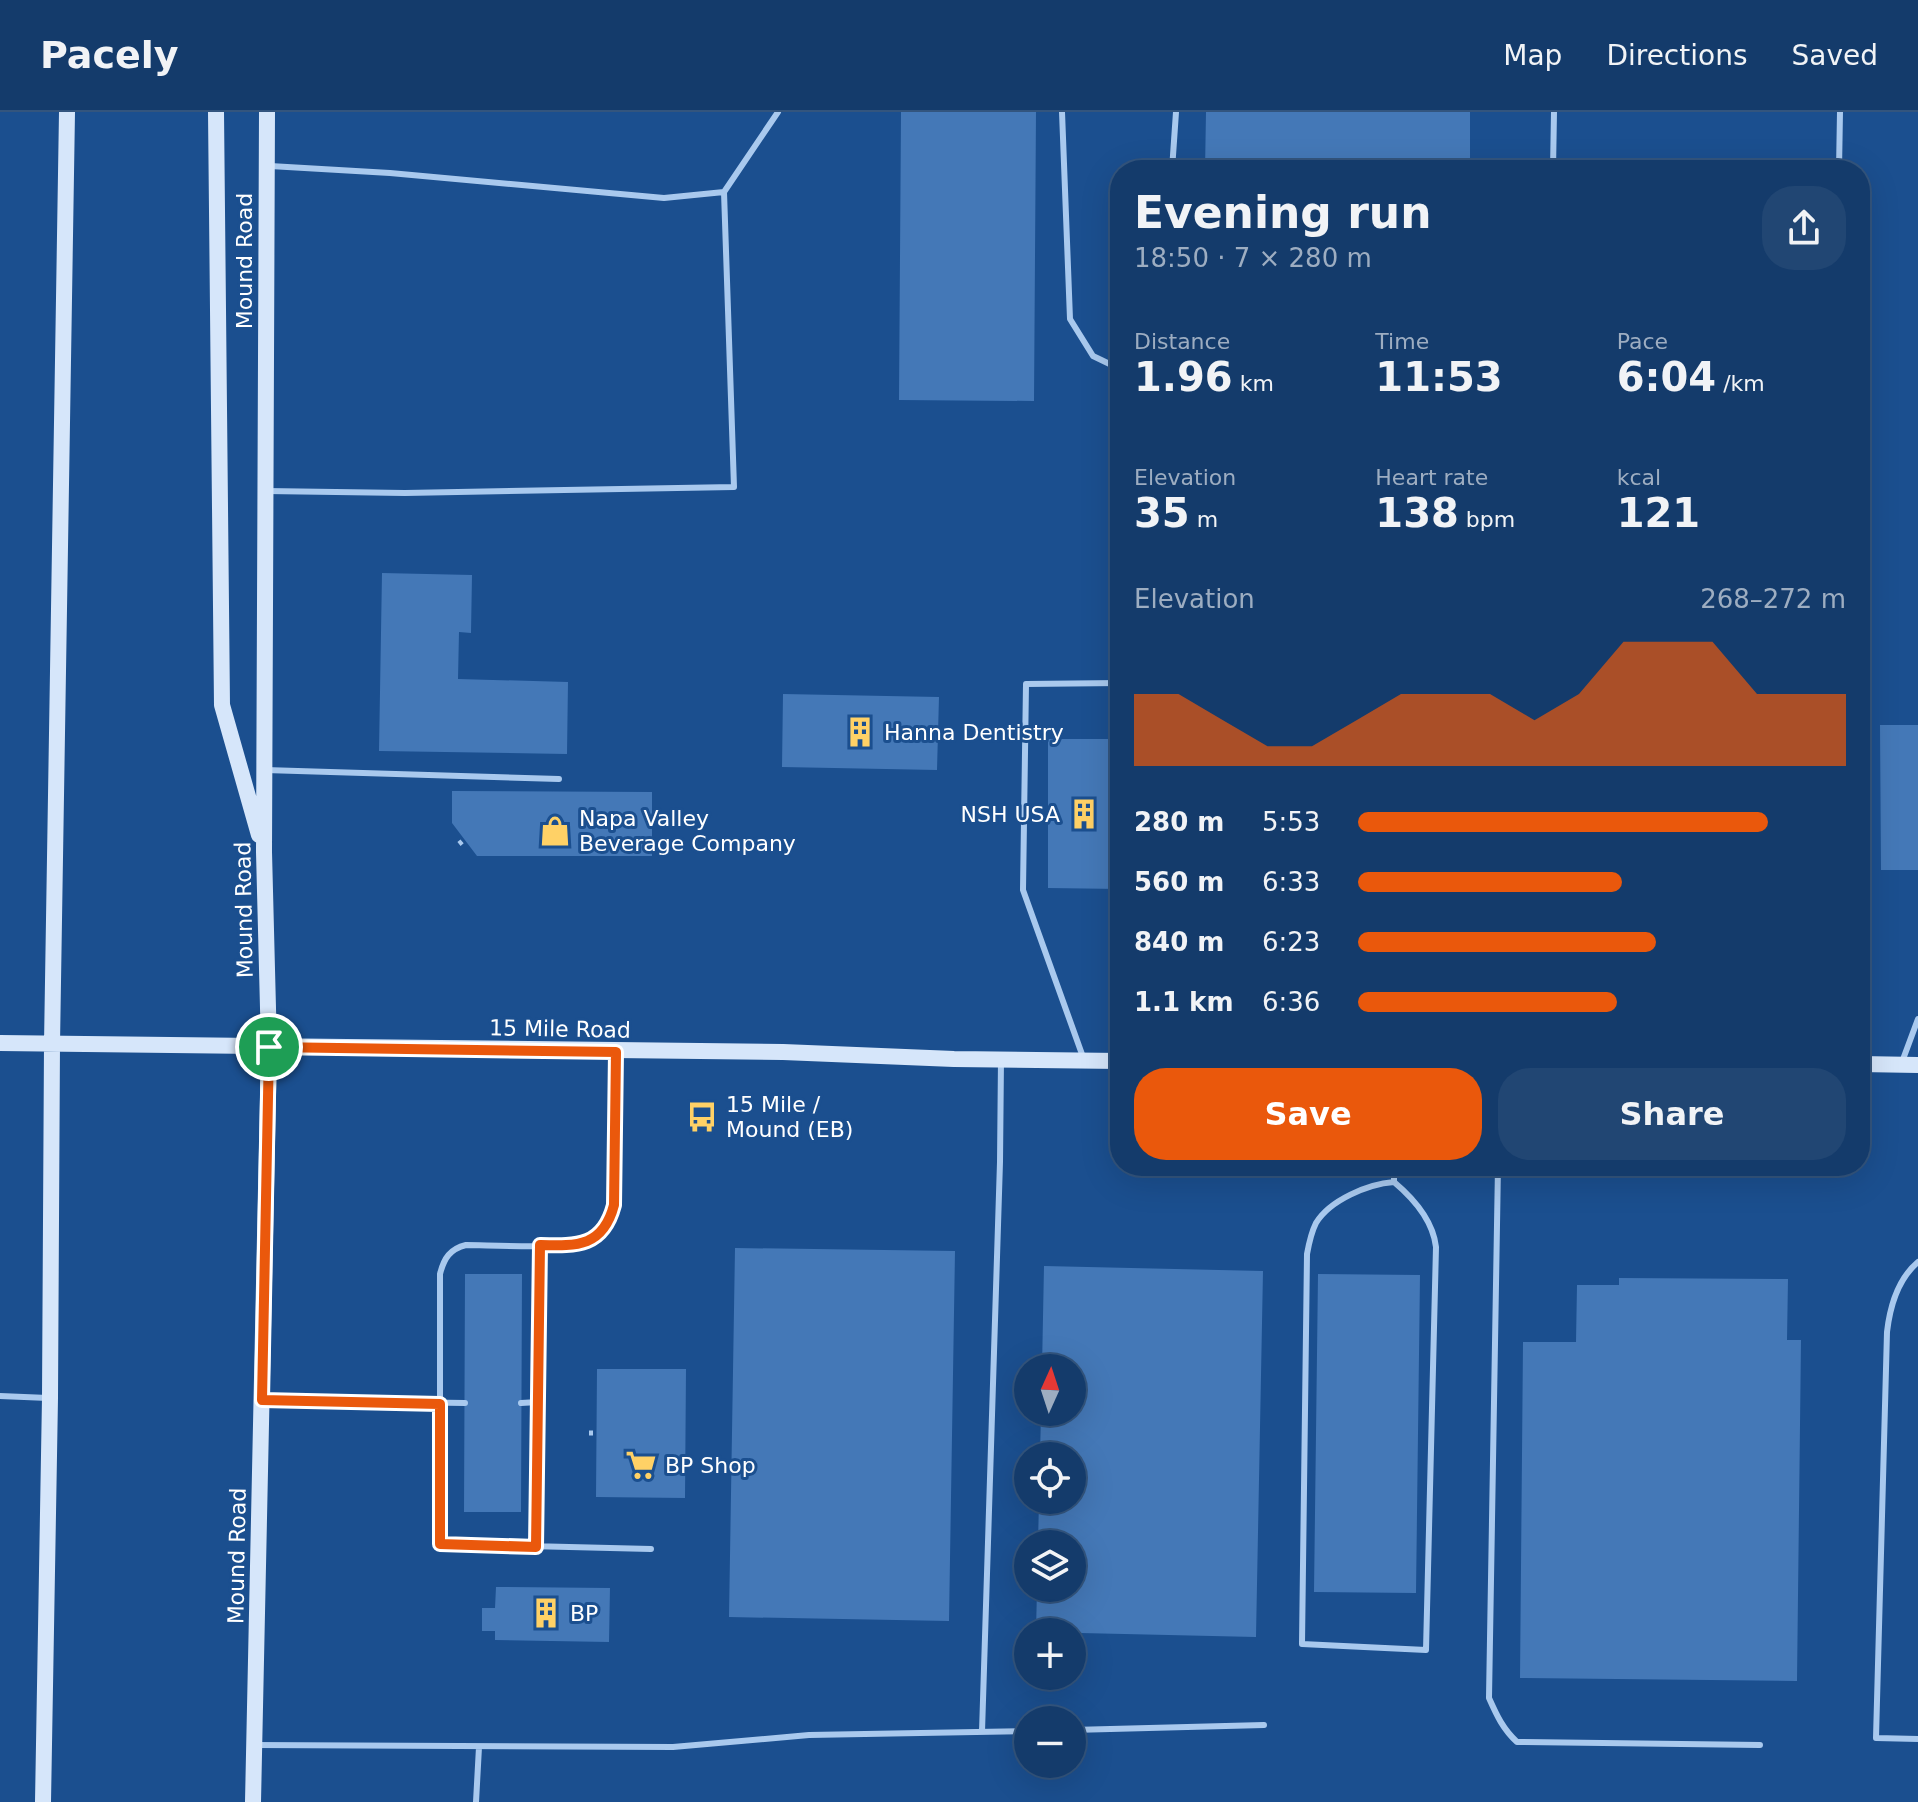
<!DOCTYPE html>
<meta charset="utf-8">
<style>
:root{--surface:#143b6b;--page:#214673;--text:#f1f3f6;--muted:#9dadc1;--line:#33557e;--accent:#ea580c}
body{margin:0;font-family:"DejaVu Sans",sans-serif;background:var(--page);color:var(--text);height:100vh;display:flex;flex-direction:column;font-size:30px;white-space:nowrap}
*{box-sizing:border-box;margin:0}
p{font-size:26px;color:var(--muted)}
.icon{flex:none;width:44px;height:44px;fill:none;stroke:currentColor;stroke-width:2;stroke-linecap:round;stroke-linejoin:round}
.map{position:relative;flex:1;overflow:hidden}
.panel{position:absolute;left:1110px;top:48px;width:760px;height:1016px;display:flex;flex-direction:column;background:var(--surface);border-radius:32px;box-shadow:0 8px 32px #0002,0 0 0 2px var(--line)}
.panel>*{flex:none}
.needle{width:52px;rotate:3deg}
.controls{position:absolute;left:1014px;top:1242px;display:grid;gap:16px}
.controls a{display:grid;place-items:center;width:72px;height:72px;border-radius:50%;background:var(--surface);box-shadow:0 8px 32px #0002,0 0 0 2px var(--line);font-size:40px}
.pin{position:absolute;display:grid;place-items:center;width:68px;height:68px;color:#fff;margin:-34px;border:4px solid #fff;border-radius:50%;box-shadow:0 2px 8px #0007}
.round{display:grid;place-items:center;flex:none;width:84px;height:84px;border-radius:32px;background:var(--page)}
.headline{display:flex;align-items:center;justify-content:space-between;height:136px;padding:0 24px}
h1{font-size:44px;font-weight:700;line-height:60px}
.figures{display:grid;grid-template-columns:repeat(3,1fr);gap:12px;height:136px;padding:8px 24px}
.figures div{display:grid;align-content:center}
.figures b{font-size:40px;font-weight:700}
.figures small{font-size:22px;font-weight:400}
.figures p{font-size:22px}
.chart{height:224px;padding:16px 24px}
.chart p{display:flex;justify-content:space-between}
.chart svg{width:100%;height:144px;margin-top:8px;fill:var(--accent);opacity:.7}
.cta{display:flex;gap:16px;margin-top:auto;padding:16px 24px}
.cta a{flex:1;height:92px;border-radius:32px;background:var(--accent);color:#fff;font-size:32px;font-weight:700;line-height:92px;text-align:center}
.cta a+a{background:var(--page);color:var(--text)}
ul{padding:0 24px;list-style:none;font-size:26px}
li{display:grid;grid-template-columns:128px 96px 1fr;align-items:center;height:60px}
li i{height:20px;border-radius:10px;background:var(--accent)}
header{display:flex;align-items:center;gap:48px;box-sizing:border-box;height:112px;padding:0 40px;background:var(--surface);border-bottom:2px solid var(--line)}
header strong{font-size:38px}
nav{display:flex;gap:44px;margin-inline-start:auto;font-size:28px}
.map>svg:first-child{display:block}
</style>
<header>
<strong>Pacely</strong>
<nav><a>Map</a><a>Directions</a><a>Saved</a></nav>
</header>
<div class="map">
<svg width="1918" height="1690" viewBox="0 0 1918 1690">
<rect width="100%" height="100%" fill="#1b4f8f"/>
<path fill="#4478b7" d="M901,0H1036L1034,289L899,288Z
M1206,0H1470V58H1205Z
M382,461L472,463L471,521L459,520L458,567L568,570L567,642L379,639Z
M783,582L939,585L937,658L782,655Z
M1880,613H1918V758H1881Z
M1048,627H1120V777L1048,776Z
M452,679L652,680V744H477L452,711Z
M735,1136L955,1139L949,1509L729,1505Z
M1044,1154L1263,1159L1256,1525L1036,1520L1037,1476H1072V1432H1038L1039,1388H1072V1344H1040L1041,1300H1072V1256H1042Z
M465,1162H522L521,1400H464Z
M1318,1162L1420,1163L1416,1481L1314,1480Z
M1619,1166L1788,1167L1787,1228H1801L1797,1569L1520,1566L1523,1230H1576L1577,1173H1619Z
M597,1257H686L685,1386L596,1385Z
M496,1475L610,1476L609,1530L495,1528V1519H482V1496H495Z"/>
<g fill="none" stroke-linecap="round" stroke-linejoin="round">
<path stroke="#a9c9ee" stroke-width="5" stroke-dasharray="4 6" stroke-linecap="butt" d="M459,732L465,727
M589,1321H597"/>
<path stroke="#a9c9ee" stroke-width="6" d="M1062,0L1070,207L1093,244L1120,257
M270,54L390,61L664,86L724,80
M1172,58L1176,0
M1553,58L1554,0
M1839,58L1840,0
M266,379L405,381L734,375L724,80L778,0
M265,658L559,667
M616,940L614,1093C610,1107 604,1120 591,1128C574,1138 490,1133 466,1133C450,1137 444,1146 440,1162V1432L651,1437
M1083,945L1023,778L1026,572L1120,571
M1902,950L1918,907
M1498,1054L1489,1586C1497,1604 1503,1617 1517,1630L1760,1633
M1394,1070C1413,1086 1433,1109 1436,1135L1426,1538L1302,1532L1307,1142C1309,1131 1311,1121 1316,1111C1330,1088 1368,1072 1394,1070Z
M1394,1070V1054
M1918,1150C1898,1167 1890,1194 1887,1220L1876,1626L1918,1627
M0,1284L48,1286
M262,1288L465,1291
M521,1291L538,1290
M536,1435L540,1133
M1072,1618L1264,1613
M982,1620L1000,1050L1001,947
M254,1633L673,1635L809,1623L1028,1619
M476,1690L479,1635"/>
<path stroke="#d6e6fa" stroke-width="16" d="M216,0L222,593L259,723
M0,931L783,940L954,947L1120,949
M1860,952L1918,953
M43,1690L50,1286L52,932L67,0
M253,1690L269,935L264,740L267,0"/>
</g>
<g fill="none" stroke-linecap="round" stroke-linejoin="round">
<g stroke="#fff" stroke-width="16">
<path id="route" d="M269,935L616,940L614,1093C603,1135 577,1134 540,1133L536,1435L440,1432V1292L262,1288Z"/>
</g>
<use href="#route" stroke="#ea580c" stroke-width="10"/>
</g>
<defs>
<g id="building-bare" transform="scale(2.4)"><path d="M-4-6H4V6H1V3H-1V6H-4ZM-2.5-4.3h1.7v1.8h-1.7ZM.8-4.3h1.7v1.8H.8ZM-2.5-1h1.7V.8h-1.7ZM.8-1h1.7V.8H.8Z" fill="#ffd166" stroke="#1b4f8f" stroke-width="2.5" paint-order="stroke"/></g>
<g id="shop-bare" transform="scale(2.4)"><path d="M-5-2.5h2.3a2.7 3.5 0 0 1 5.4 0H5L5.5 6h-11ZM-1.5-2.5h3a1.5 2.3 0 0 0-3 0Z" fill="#ffd166" stroke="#1b4f8f" stroke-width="2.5" paint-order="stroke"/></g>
<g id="bus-bare" transform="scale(2.4)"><path d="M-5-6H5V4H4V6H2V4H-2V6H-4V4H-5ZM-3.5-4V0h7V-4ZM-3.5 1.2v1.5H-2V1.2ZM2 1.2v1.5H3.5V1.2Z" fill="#ffd166" stroke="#1b4f8f" stroke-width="2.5" paint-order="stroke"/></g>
<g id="supermarket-bare" transform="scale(2.4)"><path d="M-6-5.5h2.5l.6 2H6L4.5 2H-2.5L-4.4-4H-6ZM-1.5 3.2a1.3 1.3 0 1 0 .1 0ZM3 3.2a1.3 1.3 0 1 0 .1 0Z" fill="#ffd166" stroke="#1b4f8f" stroke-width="2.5" paint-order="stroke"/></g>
</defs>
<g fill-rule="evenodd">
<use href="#building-bare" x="860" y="620"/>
<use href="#building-bare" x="1084" y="702"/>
<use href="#shop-bare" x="555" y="719"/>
<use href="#bus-bare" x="702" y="1005"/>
<use href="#supermarket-bare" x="641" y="1353"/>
<use href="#building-bare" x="546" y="1501"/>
</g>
<g text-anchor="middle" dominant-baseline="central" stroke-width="6" stroke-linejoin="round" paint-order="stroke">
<g font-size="22" fill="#fff" stroke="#1b4f8f">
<text transform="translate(244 149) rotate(-90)">Mound Road</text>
<text transform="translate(244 798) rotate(-91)">Mound Road</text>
<text transform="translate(560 917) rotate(1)">15 Mile Road</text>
<text transform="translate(237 1444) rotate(-89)">Mound Road</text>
</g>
<g font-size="22" fill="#fff" stroke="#1b4f8f" text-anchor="start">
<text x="884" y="620">Hanna Dentistry</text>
<text x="1060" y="702" text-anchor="end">NSH USA</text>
<text x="579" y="706">Napa Valley<tspan x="579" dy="25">Beverage Company</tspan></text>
<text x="726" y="992">15 Mile /<tspan x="726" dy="25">Mound (EB)</tspan></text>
<text x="665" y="1353">BP Shop</text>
<text x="570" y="1501">BP</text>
</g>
</g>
</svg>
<div class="controls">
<a><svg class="needle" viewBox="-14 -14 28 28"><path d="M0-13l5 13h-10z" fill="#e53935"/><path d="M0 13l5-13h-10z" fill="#9dadc1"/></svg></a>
<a><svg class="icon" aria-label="locate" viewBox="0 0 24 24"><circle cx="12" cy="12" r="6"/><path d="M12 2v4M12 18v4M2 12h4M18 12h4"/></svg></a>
<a><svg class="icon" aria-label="layers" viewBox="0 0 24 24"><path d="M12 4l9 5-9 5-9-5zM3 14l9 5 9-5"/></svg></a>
<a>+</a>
<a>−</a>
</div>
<div class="pin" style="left:269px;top:935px;background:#1e9e55"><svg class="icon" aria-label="arrive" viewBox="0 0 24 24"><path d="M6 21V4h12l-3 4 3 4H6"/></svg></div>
<section class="panel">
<div class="headline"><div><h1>Evening run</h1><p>18:50 · 7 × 280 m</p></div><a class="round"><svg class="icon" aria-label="share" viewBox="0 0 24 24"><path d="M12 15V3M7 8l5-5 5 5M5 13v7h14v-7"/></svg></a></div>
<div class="figures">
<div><p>Distance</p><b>1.96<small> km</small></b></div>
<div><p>Time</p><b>11:53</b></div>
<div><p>Pace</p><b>6:04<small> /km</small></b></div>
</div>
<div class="figures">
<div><p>Elevation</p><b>35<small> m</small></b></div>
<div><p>Heart rate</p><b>138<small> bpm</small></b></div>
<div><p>kcal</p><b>121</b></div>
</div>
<div class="chart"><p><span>Elevation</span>268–272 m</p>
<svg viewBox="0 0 160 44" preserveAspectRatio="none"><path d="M0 44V22L10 22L20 30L30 38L40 38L50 30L60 22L70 22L80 22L90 30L100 22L110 6L120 6L130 6L140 22L150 22L160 22V44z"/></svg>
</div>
<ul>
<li><b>280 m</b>5:53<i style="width:84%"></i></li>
<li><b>560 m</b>6:33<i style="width:54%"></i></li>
<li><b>840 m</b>6:23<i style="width:61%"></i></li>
<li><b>1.1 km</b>6:36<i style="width:53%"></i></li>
</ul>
<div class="cta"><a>Save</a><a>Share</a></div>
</section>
</div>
